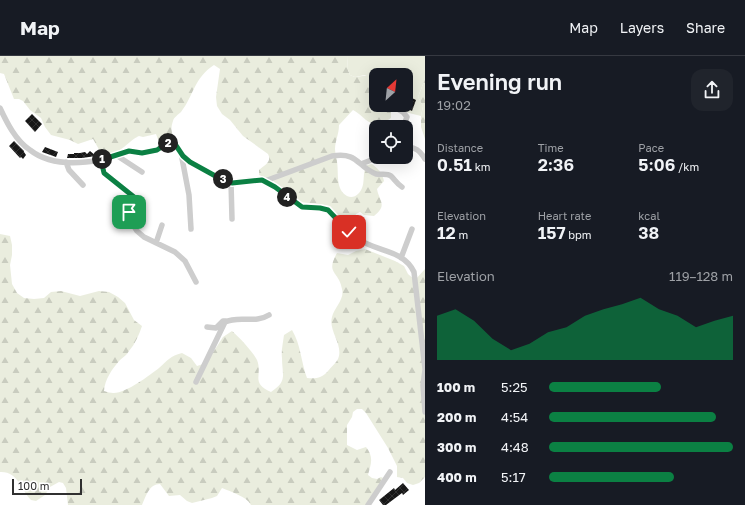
<!DOCTYPE html>
<meta charset="utf-8">
<style>
:root{--surface:#171b24;--page:#20242c;--text:#f1f3f6;--muted:#9ea1a6;--line:#363941;--accent:#0b8043}
body{margin:0;font-family:"Golos Text",sans-serif;background:var(--page);color:var(--text);height:100vh;display:flex;flex-direction:column;font-size:15px;white-space:nowrap}
*{box-sizing:border-box;margin:0}
p{font-size:13px;color:var(--muted)}
.icon{flex:none;width:22px;height:22px;fill:none;stroke:currentColor;stroke-width:2;stroke-linecap:round;stroke-linejoin:round}
.map{position:relative;flex:1;overflow:hidden}
.sheet{display:flex;flex-direction:column;background:var(--surface);width:320px}
.sheet>*{flex:none}
.needle{width:26px;rotate:27deg}
.fabs{position:absolute;left:369px;top:12px;display:grid;gap:8px}
.fabs a{display:grid;place-items:center;width:44px;height:44px;border-radius:8px;background:var(--surface);box-shadow:0 4px 16px #0002;font-size:20px}
.scale{position:absolute;left:12px;bottom:10px;width:70px;box-sizing:border-box;padding-left:4px;border:2px solid #303030;border-top:0;font-size:11px;line-height:14px;white-space:nowrap;color:#303030;-webkit-text-stroke:3px #fff;paint-order:stroke}
.pin{position:absolute;display:grid;place-items:center;width:34px;height:34px;color:#fff;margin:-17px;border-radius:8px;box-shadow:0 2px 6px #0006}
.km{position:absolute;width:20px;height:20px;margin:-10px;border-radius:50%;background:#222;color:#fff;font-size:11px;line-height:20px;text-align:center}
.round{display:grid;place-items:center;flex:none;width:42px;height:42px;border-radius:12px;background:var(--page)}
.head{display:flex;align-items:center;justify-content:space-between;height:68px;padding:0 12px}
h1{font-size:22px;font-weight:600;line-height:30px}
.stats{display:grid;grid-template-columns:repeat(3,1fr);gap:6px;height:68px;padding:4px 12px}
.stats div{display:grid;align-content:center}
.stats b{font-size:17px;font-weight:600}
.stats small{font-size:11px;font-weight:400}
.stats p{font-size:11px}
.chart{height:112px;padding:8px 12px}
.chart p{display:flex;justify-content:space-between}
.chart svg{width:100%;height:72px;margin-top:4px;fill:var(--accent);opacity:.7}
ul{padding:0 12px;list-style:none;font-size:13px}
li{display:grid;grid-template-columns:64px 48px 1fr;align-items:center;height:30px}
li i{height:10px;border-radius:5px;background:var(--accent)}
header{display:flex;align-items:center;gap:24px;box-sizing:border-box;height:56px;padding:0 20px;background:var(--surface);border-bottom:1px solid var(--line)}
header strong{font-size:19px}
nav{display:flex;gap:22px;margin-inline-start:auto;font-size:14px}
main{display:flex;flex:1;min-height:0}
.map>svg:first-child{display:block}
</style>
<header>
<strong>Map</strong>
<nav><a>Map</a><a>Layers</a><a>Share</a></nav>
</header>
<main>
<div class="map">
<svg width="425" height="449" viewBox="0 0 425 449">
<defs>
<pattern id="forest-firs" width="22" height="20" patternUnits="userSpaceOnUse"><rect width="22" height="20" fill="#eaedde"/><path d="M5 1l3.5 6h-7zM16 11l3.5 6h-7z" fill="#c9ccbf"/></pattern>
<pattern id="building-cross-hatch" width="8" height="8" patternUnits="userSpaceOnUse"><rect width="8" height="8" fill="#171717"/><path d="M0 0l8 8M0 8l8-8" fill="none" stroke="#303030"/></pattern>
</defs>
<rect width="100%" height="100%" fill="#fff"/>
<path fill="#eaedde" d="M347,0H425V23L418,41L423,50L421,60L389,52L387,49H406V19H376V39L372,33L373,23L365,19L355,21L350,19L348,14Z"/>
<path fill="url(#forest-firs)" d="M0,0H347L348,14L350,19L355,21L370,19L373,23L372,33L376,39V49H387L391,57V62C385,67 373,70 366,64C362,61 359,57 353,54L339,69C339,78 335,85 335,93C335,98 337,101 337,106C339,117 335,133 347,140C351,142 355,141 358,138C367,130 361,118 367,109L372,108C378,113 382,116 384,125L377,133C379,145 388,149 374,160L364,159L360,156L356,158L352,168L347,169L330,150L325,149L300,146L273,125L259,119V114C265,109 272,106 268,98L243,80L230,64L222,58L217,50L216,41L220,13L214,9C194,22 194,39 181,56C178,59 174,61 173,65C171,71 171,74 173,80L168,81L159,86L156,78L143,81L139,80C126,86 119,102 101,97L93,83L78,88L70,84L51,79L45,71L41,62L30,54L23,45L19,43H14L4,18L0,17Z
M425,23V83L421,71V60L423,50L418,41Z
M0,178L10,180L12,189V199L10,209L12,228L17,237L24,242L34,243L44,242L51,236L61,235L80,240L99,235L109,236L118,241L125,247L134,264L142,270C139,279 135,288 129,295C127,299 123,301 120,304C112,313 105,323 104,335C107,336 111,337 113,337C125,338 150,319 159,312C168,304 170,300 182,297L191,302L197,310L206,307L223,281L232,275C239,281 253,296 257,304C263,319 250,327 271,336C288,325 282,319 282,302C281,295 283,287 284,279L292,274C301,289 301,306 307,322C316,323 322,322 328,315C331,311 336,307 338,303C344,289 328,275 332,261C334,252 345,243 342,233C339,215 325,218 337,197L348,199L356,195L365,193L395,205L404,210L408,218L415,224L425,213V421L419,427L413,429L407,427L403,422L397,421V410L388,392L366,357L362,353H357L353,356L352,361L347,369V389L357,394L366,391C374,401 371,408 368,419L372,422L377,423L381,421L383,422L366,449H251C246,440 231,436 222,432L217,440L212,442L192,447L187,445L180,439L169,440L160,428C149,428 146,440 142,449H68L66,432L63,427L59,426L50,431L45,439L36,445L31,444C21,434 18,415 0,416Z"/>
<path fill="url(#building-cross-hatch)" d="M410,41L416,44L412,55L406,52Z
M32,58L42,68L35,76L25,65Z
M14,85L24,95V96L26,99L23,103L21,101L20,102L9,90Z
M45,91L58,96L56,101L42,96Z
M90,95L96,100L82,102H67L68,98H74V97H80L85,96L87,98Z
M403,427L409,434L403,439L402,437L386,449H383L379,444L394,432L395,434Z"/>
<g fill="none" stroke-linecap="round" stroke-linejoin="round">
<path stroke="#cdcdcd" stroke-width="5.5" d="M394,51L403,56L407,61L405,66L400,71
M0,52C7,67 16,85 30,94C49,109 78,108 100,104C110,102 120,96 130,95C133,95 138,97 142,97C153,97 160,92 169,86C178,87 178,94 183,100C192,110 213,119 225,124C237,129 249,122 261,124C275,126 289,146 302,151C310,154 318,150 326,154C330,156 334,161 337,164C344,171 351,179 360,184C378,196 404,194 414,216L425,313
M406,92C415,90 420,95 425,103
M181,97L189,139L191,173
M116,99L142,116
M101,104L104,117L134,141L128,161L137,175L144,181L175,196L185,205L196,226
M66,106L69,114L83,129
M361,108L379,101
M265,125L332,100C359,96 356,110 376,118C381,119 387,117 391,120C395,124 397,128 402,131
M231,126L232,163
M156,187L162,169
M401,202L412,173
M207,271L216,272L223,265H226
M425,314L423,329L425,356
M196,326L225,266C239,259 255,268 269,259
M368,449L390,416"/>
</g>
<g fill="none" stroke-linecap="round" stroke-linejoin="round">
<g stroke="#fff" stroke-width="8">
<path id="route" d="M129,156L134,141L104,117L101,104L129,95L142,97L157,94L169,86L175,88L183,100L190,106L219,122L232,127L262,124L275,131L302,151L320,152L328,154L349,176"/>
</g>
<use href="#route" stroke="#0b8043" stroke-width="5"/>
</g>
</svg>
<div class="fabs">
<a><svg class="needle" viewBox="-14 -14 28 28"><path d="M0-13l5 13h-10z" fill="#e53935"/><path d="M0 13l5-13h-10z" fill="#9ea1a6"/></svg></a>
<a><svg class="icon" aria-label="locate" viewBox="0 0 24 24"><circle cx="12" cy="12" r="6"/><path d="M12 2v4M12 18v4M2 12h4M18 12h4"/></svg></a>
</div>
<div class="scale">100 m</div>
<div class="pin" style="left:129px;top:156px;background:#1e9e55"><svg class="icon" aria-label="arrive" viewBox="0 0 24 24"><path d="M6 21V4h12l-3 4 3 4H6"/></svg></div>
<div class="pin" style="left:349px;top:176px;background:#d93025"><svg class="icon" aria-label="check" viewBox="0 0 24 24"><path d="M5 12l5 5 9-10"/></svg></div>
<b class="km" style="left:102px;top:103px">1</b>
<b class="km" style="left:168px;top:87px">2</b>
<b class="km" style="left:223px;top:123px">3</b>
<b class="km" style="left:287px;top:141px">4</b>
</div>
<section class="sheet">
<div class="head"><div><h1>Evening run</h1><p>19:02</p></div><a class="round"><svg class="icon" aria-label="share" viewBox="0 0 24 24"><path d="M12 15V3M7 8l5-5 5 5M5 13v7h14v-7"/></svg></a></div>
<div class="stats">
<div><p>Distance</p><b>0.51<small> km</small></b></div>
<div><p>Time</p><b>2:36</b></div>
<div><p>Pace</p><b>5:06<small> /km</small></b></div>
</div>
<div class="stats">
<div><p>Elevation</p><b>12<small> m</small></b></div>
<div><p>Heart rate</p><b>157<small> bpm</small></b></div>
<div><p>kcal</p><b>38</b></div>
</div>
<div class="chart"><p><span>Elevation</span>119–128 m</p>
<svg viewBox="0 0 160 44" preserveAspectRatio="none"><path d="M0 44V17L10 13L20 20L30 31L40 38L50 34L60 27L70 24L80 17L90 13L100 10L110 6L120 13L130 17L140 24L150 20L160 17V44z"/></svg>
</div>
<ul>
<li><b>100 m</b>5:25<i style="width:61%"></i></li>
<li><b>200 m</b>4:54<i style="width:91%"></i></li>
<li><b>300 m</b>4:48<i style="width:100%"></i></li>
<li><b>400 m</b>5:17<i style="width:68%"></i></li>
</ul>
</section>
</main>
